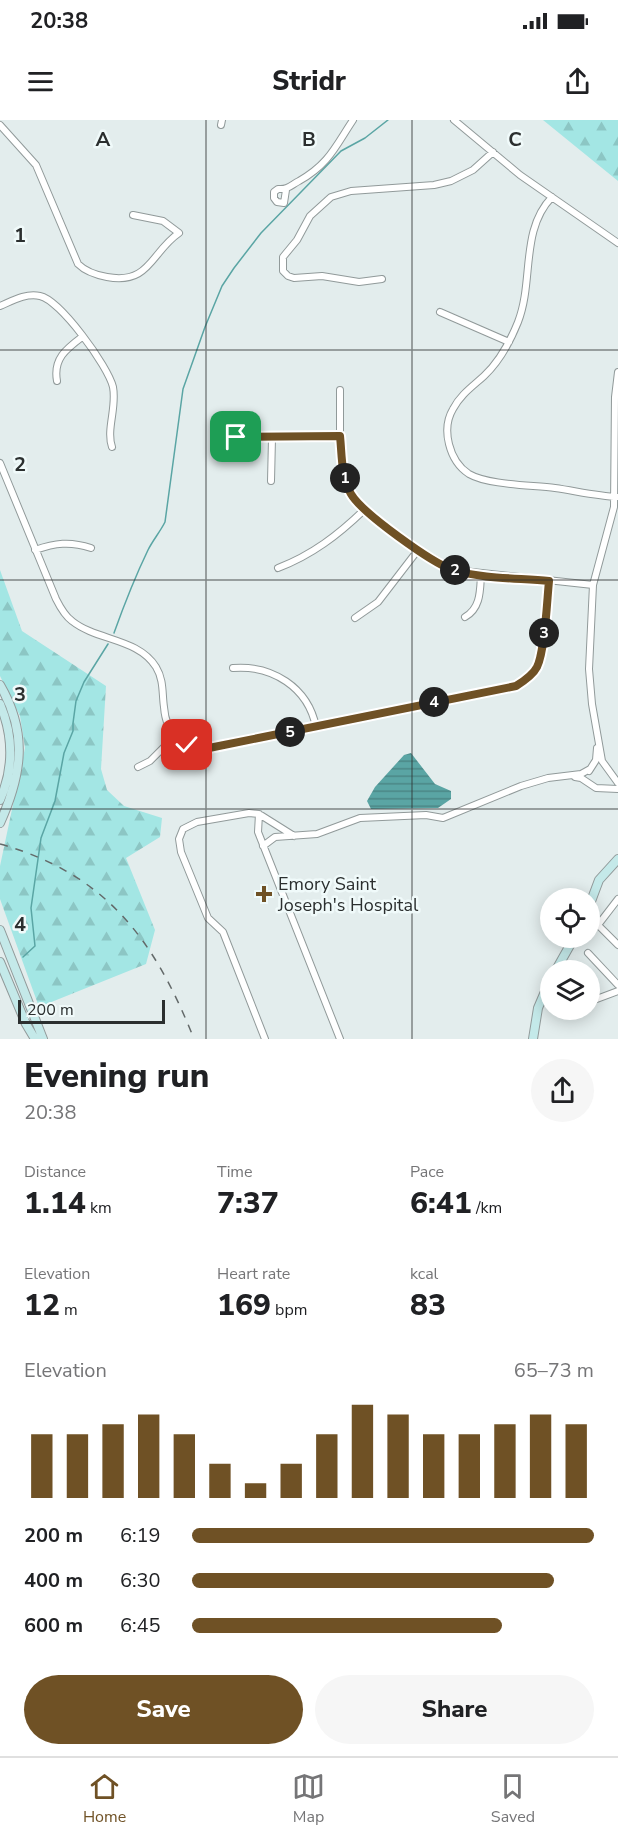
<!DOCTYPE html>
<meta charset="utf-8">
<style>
:root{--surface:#fff;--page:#f6f6f6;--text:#202124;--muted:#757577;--line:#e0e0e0;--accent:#6f5125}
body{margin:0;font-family:"Nunito Sans",sans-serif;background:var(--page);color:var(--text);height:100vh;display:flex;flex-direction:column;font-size:22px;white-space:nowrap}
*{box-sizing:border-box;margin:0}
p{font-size:20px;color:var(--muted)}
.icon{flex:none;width:33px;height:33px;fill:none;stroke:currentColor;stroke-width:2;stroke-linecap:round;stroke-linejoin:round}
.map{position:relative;height:919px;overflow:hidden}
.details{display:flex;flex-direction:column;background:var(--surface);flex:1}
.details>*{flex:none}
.buttons{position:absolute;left:540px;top:768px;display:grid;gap:12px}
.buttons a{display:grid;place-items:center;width:60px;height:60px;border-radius:50%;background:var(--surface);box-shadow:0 3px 15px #0003;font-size:30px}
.scale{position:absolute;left:18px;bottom:15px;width:147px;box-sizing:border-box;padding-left:6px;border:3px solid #2b2f2f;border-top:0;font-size:16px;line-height:21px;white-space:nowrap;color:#2b2f2f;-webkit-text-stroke:4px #f0fafa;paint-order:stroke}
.pin{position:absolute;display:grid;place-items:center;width:51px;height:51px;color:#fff;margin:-26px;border-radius:12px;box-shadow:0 3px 9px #0006}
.km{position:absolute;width:30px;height:30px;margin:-15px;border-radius:50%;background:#222;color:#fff;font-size:16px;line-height:30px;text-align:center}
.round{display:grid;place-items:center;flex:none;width:63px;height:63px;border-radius:32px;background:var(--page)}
.headline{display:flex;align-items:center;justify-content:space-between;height:102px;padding:0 24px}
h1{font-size:33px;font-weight:800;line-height:45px}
.stats{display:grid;grid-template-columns:repeat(3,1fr);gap:9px;height:102px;padding:6px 24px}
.stats div{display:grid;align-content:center}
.stats b{font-size:30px;font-weight:800}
.stats small{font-size:16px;font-weight:400}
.stats p{font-size:16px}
.chart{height:168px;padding:12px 24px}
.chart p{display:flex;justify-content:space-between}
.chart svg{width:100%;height:108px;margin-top:6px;stroke:var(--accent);stroke-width:6}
.action{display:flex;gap:12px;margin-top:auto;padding:12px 24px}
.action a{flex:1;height:69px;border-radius:36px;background:var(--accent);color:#fff;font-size:24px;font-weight:800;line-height:69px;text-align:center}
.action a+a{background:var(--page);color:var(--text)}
ul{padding:0 24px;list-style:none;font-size:20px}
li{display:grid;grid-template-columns:96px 72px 1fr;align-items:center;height:45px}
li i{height:15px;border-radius:8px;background:var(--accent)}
.status{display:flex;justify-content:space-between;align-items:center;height:42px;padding:0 30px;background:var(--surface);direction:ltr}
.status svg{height:16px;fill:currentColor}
header{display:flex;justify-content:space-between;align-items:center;height:78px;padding:0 24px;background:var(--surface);font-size:27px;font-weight:800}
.dock{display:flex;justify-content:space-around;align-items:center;height:84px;border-top:2px solid var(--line);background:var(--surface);font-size:16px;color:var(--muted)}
.dock a{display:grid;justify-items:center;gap:3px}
.dock .selected{color:var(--accent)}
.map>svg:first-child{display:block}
</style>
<div class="status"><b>20:38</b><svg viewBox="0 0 49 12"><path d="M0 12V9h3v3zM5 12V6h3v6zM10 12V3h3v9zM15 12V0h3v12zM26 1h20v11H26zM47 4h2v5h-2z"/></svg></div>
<header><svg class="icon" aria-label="menu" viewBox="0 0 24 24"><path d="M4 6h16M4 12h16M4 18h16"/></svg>Stridr<svg class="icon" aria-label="share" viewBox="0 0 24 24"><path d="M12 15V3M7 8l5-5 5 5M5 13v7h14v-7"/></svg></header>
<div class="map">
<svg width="618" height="919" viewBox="0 0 618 919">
<defs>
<pattern id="forest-firs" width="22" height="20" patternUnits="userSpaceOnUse" patternTransform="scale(1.5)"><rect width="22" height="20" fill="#a3e6e4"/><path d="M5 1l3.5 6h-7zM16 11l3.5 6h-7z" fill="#8cc6c4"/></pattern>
<pattern id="water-rules" width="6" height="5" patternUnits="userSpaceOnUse" patternTransform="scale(1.5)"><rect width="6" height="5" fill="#5aa5a4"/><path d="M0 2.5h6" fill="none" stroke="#4b8786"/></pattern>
</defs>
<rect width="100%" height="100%" fill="#e3eded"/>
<path fill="url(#forest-firs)" d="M543,0H618V61Z
M0,450L22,511L106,566L101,649L107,670L124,686L162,698L160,717L126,738L155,810L146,844L39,887L0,779V746L25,628L20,596L0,556Z"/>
<path fill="url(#water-rules)" d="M411,633L435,664L451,671V679L438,688L371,689L367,681L375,667L404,635Z"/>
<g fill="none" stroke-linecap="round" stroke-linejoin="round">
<path stroke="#5aa5a4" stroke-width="1.5" d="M114,513C124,485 135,457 148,430C153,420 160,412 165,402L183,269L205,207L222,166L234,148L261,113L341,31L365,18L388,0
M23,837L35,826L31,788L41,718L55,681L64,633L73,611V603L76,581L84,562L108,524"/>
<g stroke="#919a9a" stroke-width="8">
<path id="street" d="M454,0L520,55L618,123
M0,5L36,45L78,144C86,152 96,155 107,157C150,165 151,132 179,113L163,101L133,95
M221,5L222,0
M286,70L284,83L277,82L274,78V72L278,69C288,70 291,65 299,61C329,44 335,27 353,0
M552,77C520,110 534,161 518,202C510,222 500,241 484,256C473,266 460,275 453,289C441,309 449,341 469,354C488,365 532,365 555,368C576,371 597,376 618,377
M382,159L359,162L322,156L294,158L288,156L283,151V137L297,120L310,96L331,77L351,71L434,65L451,61L473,50L493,32
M0,186C12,181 25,173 40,176C60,180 108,246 113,267C117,288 106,309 112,327
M440,192L509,222
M618,252L615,277L614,387L593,465L589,549L592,584L602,641L618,663
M57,261C53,239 66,229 82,217
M340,270V316L345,357L351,374L364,390L418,430L454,450L593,465
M236,317L340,316
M0,343L56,479C60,487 65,496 72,501C97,521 138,518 156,547C164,560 162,574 164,587C166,615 183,628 209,628L516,566C524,561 533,555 537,547C545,531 547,480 549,461
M271,361L272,318
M35,430C55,423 70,421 91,428
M278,448C312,435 338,415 364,390
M465,497C481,488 480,470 481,455
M355,498L378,482L418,430
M233,548C272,545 308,567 316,607
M138,647L150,641L175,616
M589,651L596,640L597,628
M575,657L581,658L596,668L618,669
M259,694L258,712L340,919
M263,726L275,717L317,714L360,698L426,695L443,698L521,666L548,658L581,654L590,649
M590,802L598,805L618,825
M598,805L618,779
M588,833L618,865
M590,875L594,880L618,871
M265,919L223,812L208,798L181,732L179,719L183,709L197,702L249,693L259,694L294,716"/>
</g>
<g stroke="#919a9a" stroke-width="10">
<path id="secondary" d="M0,565C28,613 22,654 0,703
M0,584C13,615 14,648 0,680
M590,784L599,760L618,739
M0,810L43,919
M0,842L26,904L35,919
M556,850L574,818
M533,919L538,888L550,860"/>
</g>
<use href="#street" stroke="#fff" stroke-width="6"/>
<use href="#secondary" stroke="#c4e9e9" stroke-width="8"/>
<path stroke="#636969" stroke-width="1.5" stroke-dasharray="8 8" stroke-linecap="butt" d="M0,724C107,754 155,821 194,919"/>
</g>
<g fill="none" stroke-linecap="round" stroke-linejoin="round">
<g stroke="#fff" stroke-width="12">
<path id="route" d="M187,625L196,628H209L516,566C524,561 533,555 537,547C545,531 547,480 549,461C518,458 483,459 453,450C432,443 362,393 351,374C341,357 342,335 340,316L236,317"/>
</g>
<use href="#route" stroke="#6f5125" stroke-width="8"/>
</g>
<path fill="none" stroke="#2b2f2f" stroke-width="1.5" stroke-opacity="0.55" d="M206,0V919M412,0V919M0,230H618M0,460H618M0,689H618"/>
<path fill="#6f5125" stroke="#f0fafa" stroke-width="2" d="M261 765h6v6h6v6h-6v6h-6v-6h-6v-6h6z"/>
<g text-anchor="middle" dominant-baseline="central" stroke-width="5" stroke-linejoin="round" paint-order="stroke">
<g font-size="18" fill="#2b2f2f" stroke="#f0fafa" text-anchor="start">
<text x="278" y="764">Emory Saint<tspan x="278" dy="21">Joseph's Hospital</tspan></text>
</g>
</g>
<g font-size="20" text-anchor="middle" font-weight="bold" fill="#2b2f2f" stroke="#f0fafa" stroke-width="5" stroke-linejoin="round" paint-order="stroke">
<text x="103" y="26">A</text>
<text x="309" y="26">B</text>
<text x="515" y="26">C</text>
<text x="20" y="122">1</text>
<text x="20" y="351">2</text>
<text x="20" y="581">3</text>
<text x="20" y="811">4</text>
</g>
</svg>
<div class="buttons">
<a><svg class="icon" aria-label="locate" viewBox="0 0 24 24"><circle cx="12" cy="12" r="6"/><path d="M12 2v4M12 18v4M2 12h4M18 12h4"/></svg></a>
<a><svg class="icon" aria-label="layers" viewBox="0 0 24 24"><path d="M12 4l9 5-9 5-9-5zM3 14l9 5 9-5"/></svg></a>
</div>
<div class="scale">200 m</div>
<div class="pin" style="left:236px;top:317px;background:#1e9e55"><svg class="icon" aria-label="arrive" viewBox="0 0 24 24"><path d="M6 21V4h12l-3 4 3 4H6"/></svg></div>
<div class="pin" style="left:187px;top:625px;background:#d93025"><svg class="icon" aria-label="check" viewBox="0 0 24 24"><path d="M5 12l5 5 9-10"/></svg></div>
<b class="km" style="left:345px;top:358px">1</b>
<b class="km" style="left:455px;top:450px">2</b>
<b class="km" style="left:544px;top:513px">3</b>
<b class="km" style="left:434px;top:582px">4</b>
<b class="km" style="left:290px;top:612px">5</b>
</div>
<section class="details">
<div class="headline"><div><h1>Evening run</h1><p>20:38</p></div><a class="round"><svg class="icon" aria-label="share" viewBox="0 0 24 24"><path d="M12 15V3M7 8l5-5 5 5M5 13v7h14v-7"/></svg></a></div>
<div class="stats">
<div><p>Distance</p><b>1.14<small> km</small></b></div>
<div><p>Time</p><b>7:37</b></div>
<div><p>Pace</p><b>6:41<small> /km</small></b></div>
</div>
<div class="stats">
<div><p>Elevation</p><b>12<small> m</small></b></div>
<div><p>Heart rate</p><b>169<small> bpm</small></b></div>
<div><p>kcal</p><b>83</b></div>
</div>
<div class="chart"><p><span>Elevation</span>65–73 m</p>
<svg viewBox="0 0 160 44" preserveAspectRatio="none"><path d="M5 44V18M15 44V18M25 44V14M35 44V10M45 44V18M55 44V30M65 44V38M75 44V30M85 44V18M95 44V6M105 44V10M115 44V18M125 44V18M135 44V14M145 44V10M155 44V14"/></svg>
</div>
<ul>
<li><b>200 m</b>6:19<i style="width:100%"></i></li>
<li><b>400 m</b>6:30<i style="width:90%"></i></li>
<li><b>600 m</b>6:45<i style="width:77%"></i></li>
</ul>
<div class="action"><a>Save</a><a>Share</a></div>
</section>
<nav class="dock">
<a class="selected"><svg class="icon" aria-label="home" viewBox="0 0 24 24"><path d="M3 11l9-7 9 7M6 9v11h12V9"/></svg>Home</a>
<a><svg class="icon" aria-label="map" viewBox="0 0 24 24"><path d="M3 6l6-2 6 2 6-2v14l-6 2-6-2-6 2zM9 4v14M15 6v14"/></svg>Map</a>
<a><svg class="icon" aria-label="saved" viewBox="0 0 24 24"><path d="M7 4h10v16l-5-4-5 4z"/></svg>Saved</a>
</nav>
